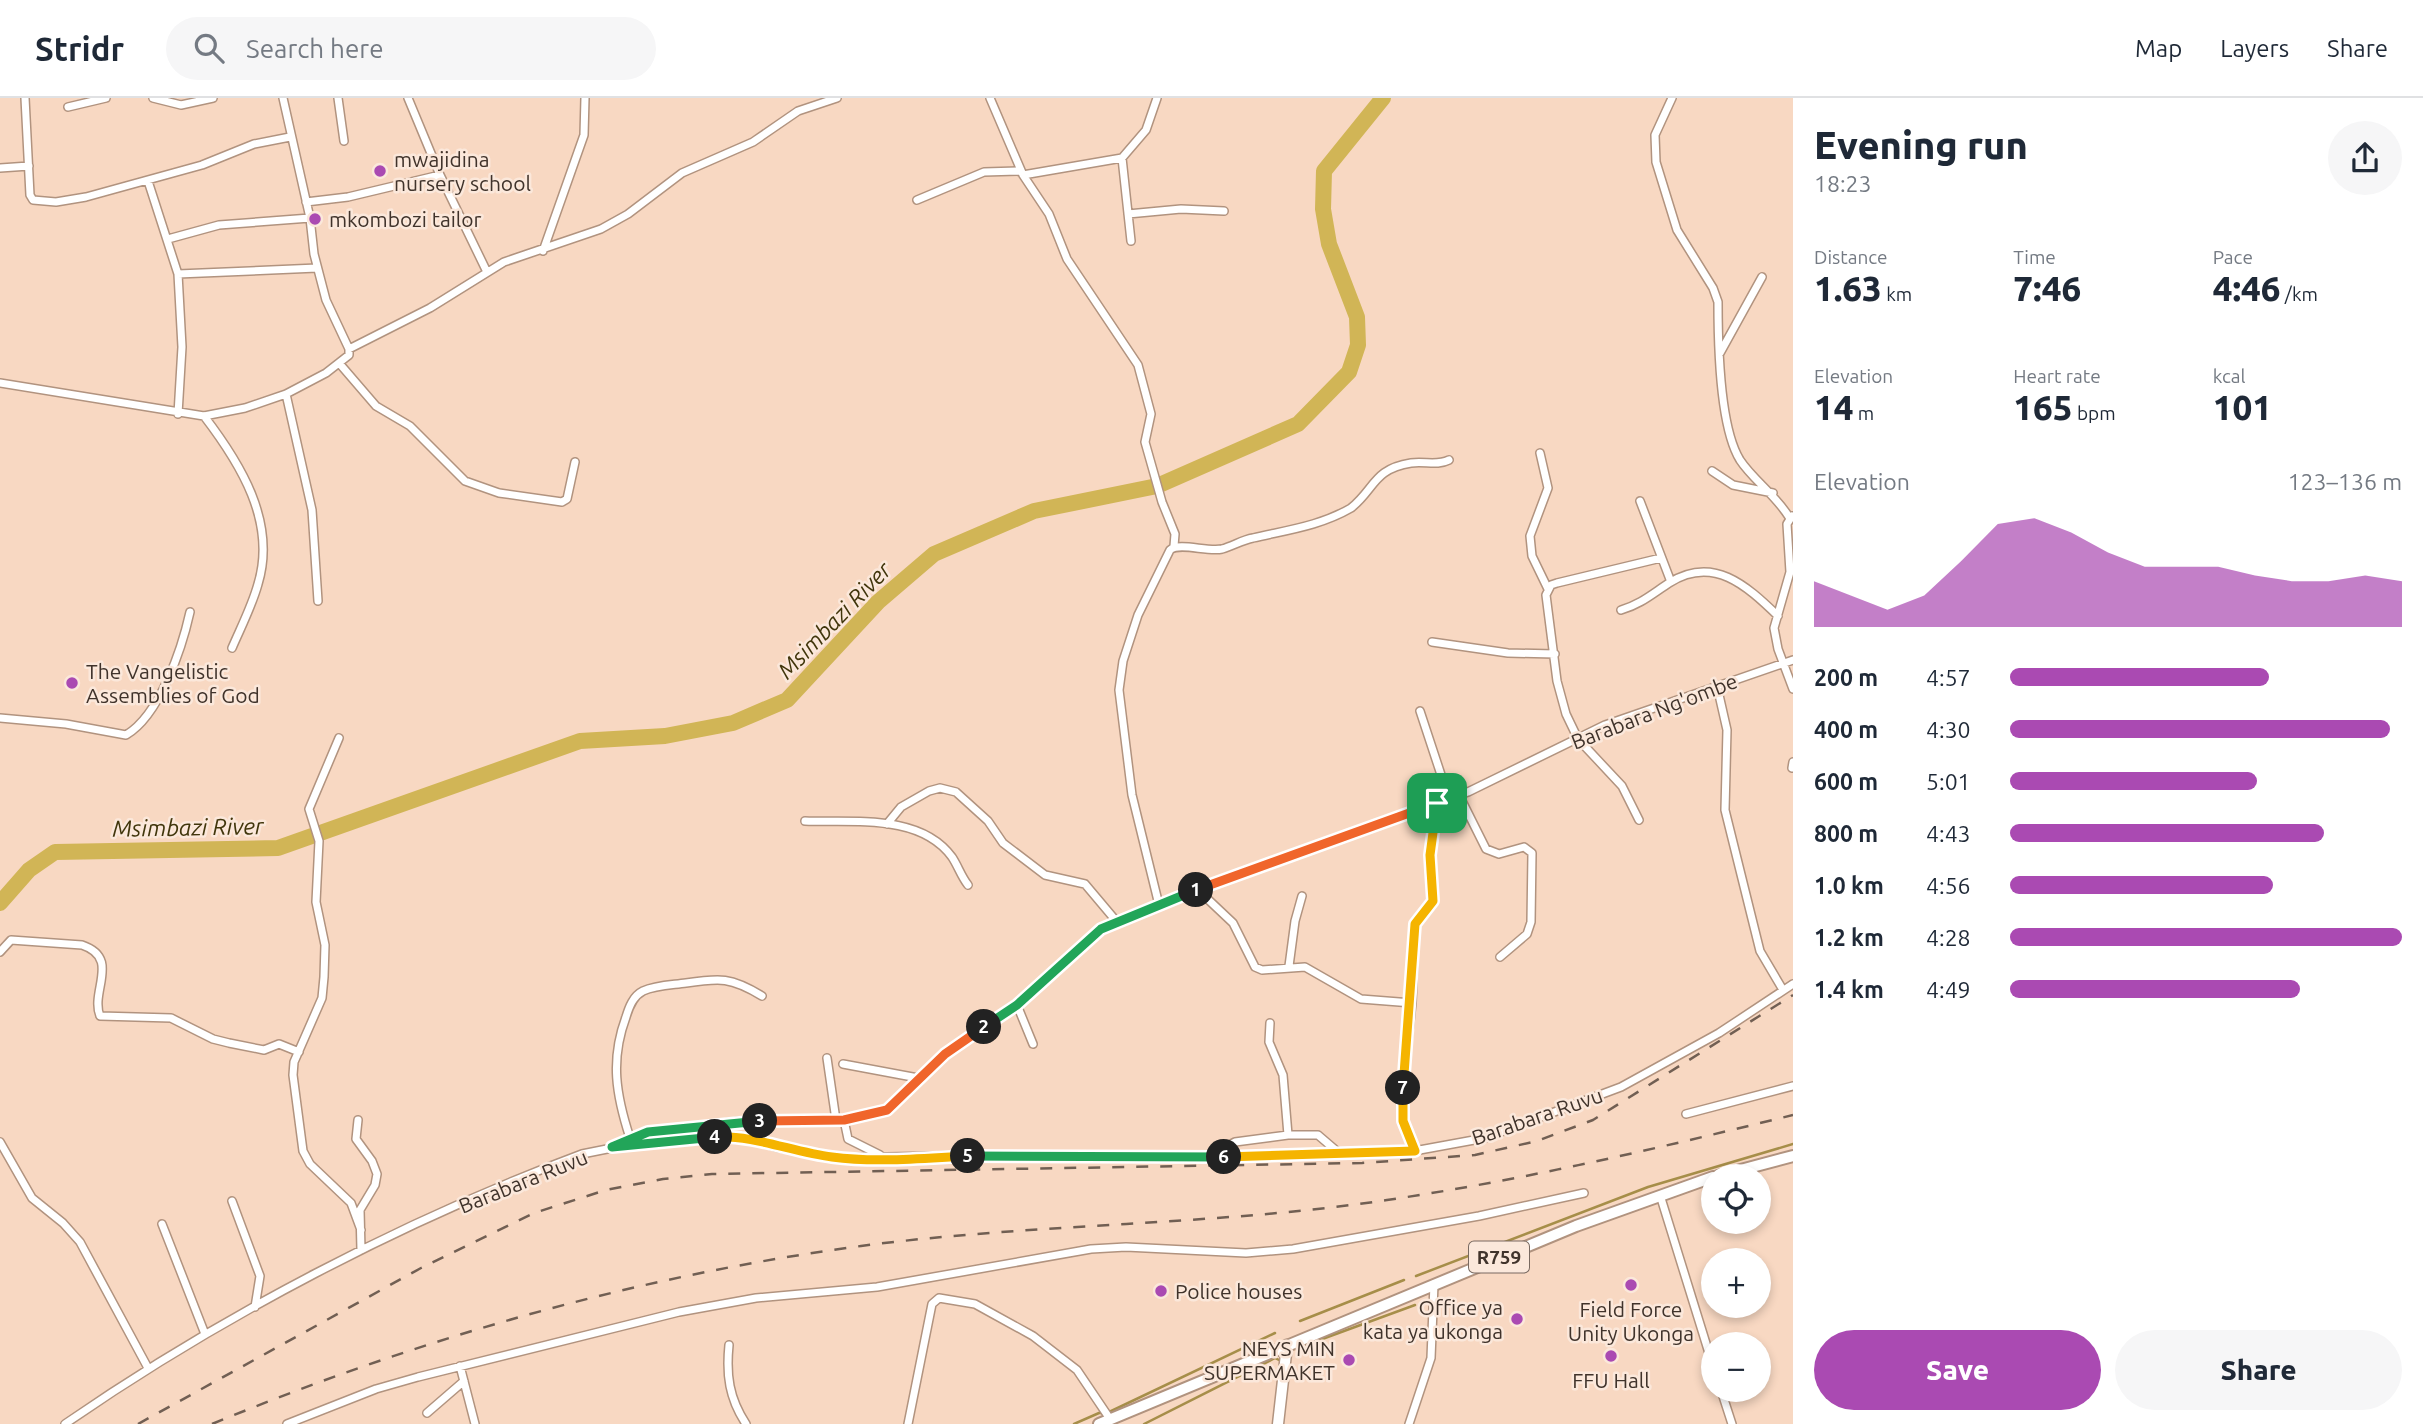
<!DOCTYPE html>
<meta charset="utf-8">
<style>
:root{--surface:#fff;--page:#f6f6f7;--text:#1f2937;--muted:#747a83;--line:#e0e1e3;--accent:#aa4ab2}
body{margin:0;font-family:Ubuntu,sans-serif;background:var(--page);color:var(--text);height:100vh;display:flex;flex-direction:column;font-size:26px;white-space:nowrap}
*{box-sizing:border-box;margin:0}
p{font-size:23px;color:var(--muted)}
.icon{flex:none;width:38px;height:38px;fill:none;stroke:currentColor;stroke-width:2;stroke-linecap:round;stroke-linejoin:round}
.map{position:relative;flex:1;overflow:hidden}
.drawer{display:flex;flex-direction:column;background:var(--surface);width:630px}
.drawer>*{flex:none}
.buttons{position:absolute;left:1701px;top:1066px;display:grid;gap:14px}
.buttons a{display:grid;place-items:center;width:70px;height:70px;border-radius:50%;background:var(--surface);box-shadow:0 4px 10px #0003;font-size:35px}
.pin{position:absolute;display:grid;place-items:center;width:60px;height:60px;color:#fff;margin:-30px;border-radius:14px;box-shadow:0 4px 10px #0006}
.km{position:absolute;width:35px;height:35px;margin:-18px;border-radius:50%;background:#222;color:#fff;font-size:19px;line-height:35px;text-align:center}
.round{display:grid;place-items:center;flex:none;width:74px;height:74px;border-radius:37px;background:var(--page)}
.headline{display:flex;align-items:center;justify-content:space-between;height:119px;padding:0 21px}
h1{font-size:38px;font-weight:800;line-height:52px}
.metrics{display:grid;grid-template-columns:repeat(3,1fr);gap:10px;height:119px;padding:7px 21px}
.metrics div{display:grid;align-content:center}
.metrics b{font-size:35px;font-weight:800}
.metrics small{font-size:19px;font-weight:400}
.metrics p{font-size:19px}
.chart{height:196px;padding:14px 21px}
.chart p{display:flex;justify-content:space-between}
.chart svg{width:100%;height:126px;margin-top:7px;fill:var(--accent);opacity:.7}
.primary-button{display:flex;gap:14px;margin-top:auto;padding:14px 21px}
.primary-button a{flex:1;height:80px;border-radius:42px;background:var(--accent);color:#fff;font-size:28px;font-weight:800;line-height:80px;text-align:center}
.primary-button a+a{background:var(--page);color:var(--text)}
ul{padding:0 21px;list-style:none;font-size:23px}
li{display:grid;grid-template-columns:112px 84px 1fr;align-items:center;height:52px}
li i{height:18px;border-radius:9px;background:var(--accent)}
header{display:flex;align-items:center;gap:42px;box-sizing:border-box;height:98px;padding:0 35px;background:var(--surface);border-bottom:2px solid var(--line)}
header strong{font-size:33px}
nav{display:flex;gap:38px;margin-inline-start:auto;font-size:24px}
.search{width:490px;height:63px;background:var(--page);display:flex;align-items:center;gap:18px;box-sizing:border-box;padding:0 24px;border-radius:38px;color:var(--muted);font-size:26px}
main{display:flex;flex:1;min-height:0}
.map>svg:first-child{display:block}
</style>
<header>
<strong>Stridr</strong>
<div class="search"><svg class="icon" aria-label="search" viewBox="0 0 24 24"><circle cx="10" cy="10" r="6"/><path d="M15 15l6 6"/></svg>Search here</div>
<nav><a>Map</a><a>Layers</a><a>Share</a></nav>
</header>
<main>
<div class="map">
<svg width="1793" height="1326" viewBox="0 0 1793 1326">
<rect width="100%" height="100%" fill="#f8d8c2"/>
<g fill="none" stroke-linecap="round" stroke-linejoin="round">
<path stroke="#a68e49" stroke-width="2.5" d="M1416,1178L1648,1089L1793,1046
M1300,1223L1404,1182
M1295,1251L1415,1207
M1074,1326L1099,1315H1107L1275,1235
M1144,1326L1275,1260L1281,1263"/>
<path stroke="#d1b556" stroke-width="16" d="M0,805L29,772L55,754L278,750L580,643L665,638L733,625L787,602L878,504L934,456L1034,413L1157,388L1298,326L1349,274L1358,247L1357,219L1329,146L1323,111L1324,73L1383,0"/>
<g stroke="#b1937f" stroke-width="10">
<path id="street" d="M25,0L30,97L33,102L56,104L86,99L202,67L254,46L290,39
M153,0L181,7L213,0
M338,0L344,43
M990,0L1023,77L1049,116L1067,161L1138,267L1151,316L1145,344L1162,404L1175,436L1174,448
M1672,0L1655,37L1656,64L1677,132L1713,190L1718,204C1718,245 1719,328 1740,362C1753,382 1775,396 1789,419
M68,9L106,0
M1122,60L1131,143
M0,70L29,68
M440,77L487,174
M1023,77L1122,60L1146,32L1157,0
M148,83L178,176L182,249L178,316
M917,102L984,74L1021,73
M306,104L348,99L440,77L408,0
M1128,116L1181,111L1224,113
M168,141L219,127L310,120
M543,153L584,37L585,0
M178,176L317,170
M349,251L430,210L504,164L601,131L628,116L682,75L753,44L798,13L837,0
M1720,255L1762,179
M339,265L376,308L410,328L465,383L499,395L562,404L567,401L575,364
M0,285L204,318L245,310L286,296L326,275L349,257V251L326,202L314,156L310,120L283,0
M286,296L312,412L318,503
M204,318C240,365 277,424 258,486C252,508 241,529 232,550
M1540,355L1548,390L1530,438L1532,458L1548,491
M1712,373L1733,387L1773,395
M1640,403L1671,484
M1792,418L1787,426L1790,474L1774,530L1778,551L1793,591
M1621,512C1641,506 1652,496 1669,485C1713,457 1746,487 1778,518
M1432,544L1508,555L1555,556
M1717,588L1727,632L1725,712L1760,853L1783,892
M1420,613L1449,701
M0,620L66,626L126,637C160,617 182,550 190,514
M339,640L309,711L319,743L316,804L325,847L324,879L322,900L294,964L293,977L303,1053L310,1066L351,1105L361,1132
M1792,670L1793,664
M1459,697L1486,751L1499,756L1524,749L1532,755L1531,824L1527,836L1500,859
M1639,722L1622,688L1578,641L1566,616L1557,583L1546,497L1551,487L1557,485L1661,460
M805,723C852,725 920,715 952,759C958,768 961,778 968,787
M887,726L901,709L929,693L940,690L956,694L988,723L1003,745L1045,777L1085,786L1117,824
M1197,791L1233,825L1255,869L1262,872L1305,869L1361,901L1412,905
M1159,807L1132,697L1119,592L1123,563L1138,517L1170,452C1179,444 1207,454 1222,451C1233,448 1242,442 1253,440C1287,432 1320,428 1351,410C1375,391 1373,371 1411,365C1425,363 1437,368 1449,362
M0,854L11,842L82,847C121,860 90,893 100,918L171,920L213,941L229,945L264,952L279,946L299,954
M1289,868L1295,823L1302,798
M1017,907L1033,946
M1270,925L1269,944L1283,977L1288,1037H1318L1339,1055
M827,960L836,1022
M843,966L918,980
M1686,1016L1793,988
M358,1022L356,1041L372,1063L377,1076L375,1087L360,1112L361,1152
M844,1022L848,1041L880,1057
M630,1040C616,997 610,962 626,919C629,909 633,898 643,893C656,887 672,887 686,885C720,880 731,879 762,898
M0,1044L32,1100L63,1125L80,1144L148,1270
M612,1049L630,1040L663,1032L743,1023L844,1022L887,1012L945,956L1017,907L1101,831L1197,791L1468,694L1605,627L1793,562
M1414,1053L1403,1023V985L1412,905L1415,826L1433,803L1430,757L1437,705
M1207,1059L1235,1044L1288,1037
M1660,1097L1713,1268
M232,1103L260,1178L255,1209
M162,1126L205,1236
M729,1247C726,1277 729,1300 746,1326
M460,1268L475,1326
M1721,1292L1732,1326
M427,1315L464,1283
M65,1326C221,1218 405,1122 582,1056L612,1050L741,1038L776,1049L837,1060L985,1057L1149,1060L1414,1053L1485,1040L1621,989L1719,935L1793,886
M287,1326L376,1291L418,1279L679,1214L756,1200L877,1189L1091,1151L1126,1149L1246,1155L1293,1151L1479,1118L1584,1095
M908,1326L932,1206L939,1200L975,1206L1033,1238L1077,1272L1110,1321
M1409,1326L1431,1260L1434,1186"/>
</g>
<g stroke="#b1937f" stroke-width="13">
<path id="secondary" d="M1278,1326L1287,1247"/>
</g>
<g stroke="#b1937f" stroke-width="14">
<path id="primary" d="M1718,1078L1793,1058
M1099,1326L1576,1128L1713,1079"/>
</g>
<use href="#street" stroke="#fff" stroke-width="7"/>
<use href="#secondary" stroke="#fff" stroke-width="10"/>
<use href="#primary" stroke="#fff" stroke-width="10"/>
<path stroke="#715f53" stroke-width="2.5" stroke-dasharray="12 12" stroke-linecap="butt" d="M138,1326L421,1170L534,1115L606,1092L663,1081L712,1076L1362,1065L1475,1057L1537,1043L1593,1022L1793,897
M212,1326C421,1240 636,1178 861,1148C1035,1125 1213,1128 1387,1102C1524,1082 1659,1050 1793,1017"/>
</g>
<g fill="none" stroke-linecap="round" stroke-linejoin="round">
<g stroke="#fff" stroke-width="14">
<path id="split-1" d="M1196,792L1437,705"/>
</g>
<g stroke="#fff" stroke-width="14">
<path id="split-2" d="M984,929L1017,907L1101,831L1196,792"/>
</g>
<g stroke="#fff" stroke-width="14">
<path id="split-3" d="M760,1023L844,1022L887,1012L945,956L984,929"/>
</g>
<g stroke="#fff" stroke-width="14">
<path id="split-4" d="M715,1039L612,1049L648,1034L760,1023"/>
</g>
<g stroke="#fff" stroke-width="14">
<path id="split-5" d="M715,1039C755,1037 792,1054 832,1059C876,1065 925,1060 968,1058"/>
</g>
<g stroke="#fff" stroke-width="14">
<path id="split-6" d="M968,1058L1224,1059"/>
</g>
<g stroke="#fff" stroke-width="14">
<path id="split-7" d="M1224,1059L1415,1053L1403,1023V990"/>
</g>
<g stroke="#fff" stroke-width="14">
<path id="split-8" d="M1403,990L1415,826L1433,803L1430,757L1437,705"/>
</g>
<use href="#split-1" stroke="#f0652b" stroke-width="9"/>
<use href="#split-2" stroke="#22a559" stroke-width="9"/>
<use href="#split-3" stroke="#f0652b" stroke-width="9"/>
<use href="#split-4" stroke="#22a559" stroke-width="9"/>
<use href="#split-5" stroke="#f5b400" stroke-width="9"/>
<use href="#split-6" stroke="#22a559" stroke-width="9"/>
<use href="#split-7" stroke="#f5b400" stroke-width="9"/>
<use href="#split-8" stroke="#f5b400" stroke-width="9"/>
</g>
<g fill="#aa4ab2" stroke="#fbe8db" stroke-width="2.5">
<circle cx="380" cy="73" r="7"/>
<circle cx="315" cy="121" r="7"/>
<circle cx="72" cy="585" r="7"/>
<circle cx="1631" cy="1187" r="7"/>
<circle cx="1161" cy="1193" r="7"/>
<circle cx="1517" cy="1221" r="7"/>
<circle cx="1611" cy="1258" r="7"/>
<circle cx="1349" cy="1262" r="7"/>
</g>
<g text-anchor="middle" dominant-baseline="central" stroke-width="5" stroke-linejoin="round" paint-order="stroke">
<rect fill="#fbe8db" stroke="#786960" stroke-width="2" x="1469" y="1143.5" width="60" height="31" rx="5"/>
<g font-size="19" font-weight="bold" fill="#40332b">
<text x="1499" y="1159">R759</text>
</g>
<g font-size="21" fill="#40332b" stroke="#fbe8db" text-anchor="start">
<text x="394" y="61">mwajidina<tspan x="394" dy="24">nursery school</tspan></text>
<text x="329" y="121">mkombozi tailor</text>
<text x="86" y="573">The Vangelistic<tspan x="86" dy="24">Assemblies of God</tspan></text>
<text x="1175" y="1193">Police houses</text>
<text x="1503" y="1209" text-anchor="end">Office ya<tspan x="1503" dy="24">kata ya ukonga</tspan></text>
<text x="1631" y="1211" text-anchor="middle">Field Force<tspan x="1631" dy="24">Unity Ukonga</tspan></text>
<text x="1335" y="1250" text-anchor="end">NEYS MIN<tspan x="1335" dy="24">SUPERMAKET</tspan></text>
<text x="1611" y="1282" text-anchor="middle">FFU Hall</text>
</g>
<g font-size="21" fill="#40332b" stroke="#fbe8db">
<text transform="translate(1654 613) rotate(-21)">Barabara Ng'ombe</text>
<text transform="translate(1537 1018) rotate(-19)">Barabara Ruvu</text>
<text transform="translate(523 1083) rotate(-22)">Barabara Ruvu</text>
</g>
<g font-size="23" font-style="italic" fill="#41360c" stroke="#fbe8db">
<text transform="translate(834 522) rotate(-46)">Msimbazi River</text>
<text transform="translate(188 729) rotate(-1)">Msimbazi River</text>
</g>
</g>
</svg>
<div class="buttons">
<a><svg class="icon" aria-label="locate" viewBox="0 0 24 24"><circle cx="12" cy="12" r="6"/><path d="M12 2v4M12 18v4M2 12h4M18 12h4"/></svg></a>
<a>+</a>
<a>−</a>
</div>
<div class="pin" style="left:1437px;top:705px;background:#1e9e55"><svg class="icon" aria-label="arrive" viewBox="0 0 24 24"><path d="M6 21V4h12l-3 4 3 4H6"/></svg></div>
<b class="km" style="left:1196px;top:792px">1</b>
<b class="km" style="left:984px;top:929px">2</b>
<b class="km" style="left:760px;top:1023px">3</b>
<b class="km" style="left:715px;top:1039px">4</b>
<b class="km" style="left:968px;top:1058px">5</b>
<b class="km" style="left:1224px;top:1059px">6</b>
<b class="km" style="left:1403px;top:990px">7</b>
</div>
<section class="drawer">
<div class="headline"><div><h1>Evening run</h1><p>18:23</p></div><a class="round"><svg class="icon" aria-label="share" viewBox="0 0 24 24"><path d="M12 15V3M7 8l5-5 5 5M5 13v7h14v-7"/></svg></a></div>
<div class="metrics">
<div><p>Distance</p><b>1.63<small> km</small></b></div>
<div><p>Time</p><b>7:46</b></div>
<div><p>Pace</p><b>4:46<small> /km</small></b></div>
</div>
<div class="metrics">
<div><p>Elevation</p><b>14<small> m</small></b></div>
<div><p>Heart rate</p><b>165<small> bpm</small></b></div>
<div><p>kcal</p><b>101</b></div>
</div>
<div class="chart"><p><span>Elevation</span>123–136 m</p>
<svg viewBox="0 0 160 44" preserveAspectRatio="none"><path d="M0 44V28L10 33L20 38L30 33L40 21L50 8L60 6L70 11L80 18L90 23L100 23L110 23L120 26L130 28L140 28L150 26L160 28V44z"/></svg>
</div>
<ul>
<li><b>200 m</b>4:57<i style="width:66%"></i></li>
<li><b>400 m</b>4:30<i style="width:97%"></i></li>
<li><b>600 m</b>5:01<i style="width:63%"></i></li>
<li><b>800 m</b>4:43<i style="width:80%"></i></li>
<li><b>1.0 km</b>4:56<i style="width:67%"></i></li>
<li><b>1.2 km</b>4:28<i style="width:100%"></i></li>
<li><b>1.4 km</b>4:49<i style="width:74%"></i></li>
</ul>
<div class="primary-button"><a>Save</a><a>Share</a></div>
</section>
</main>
